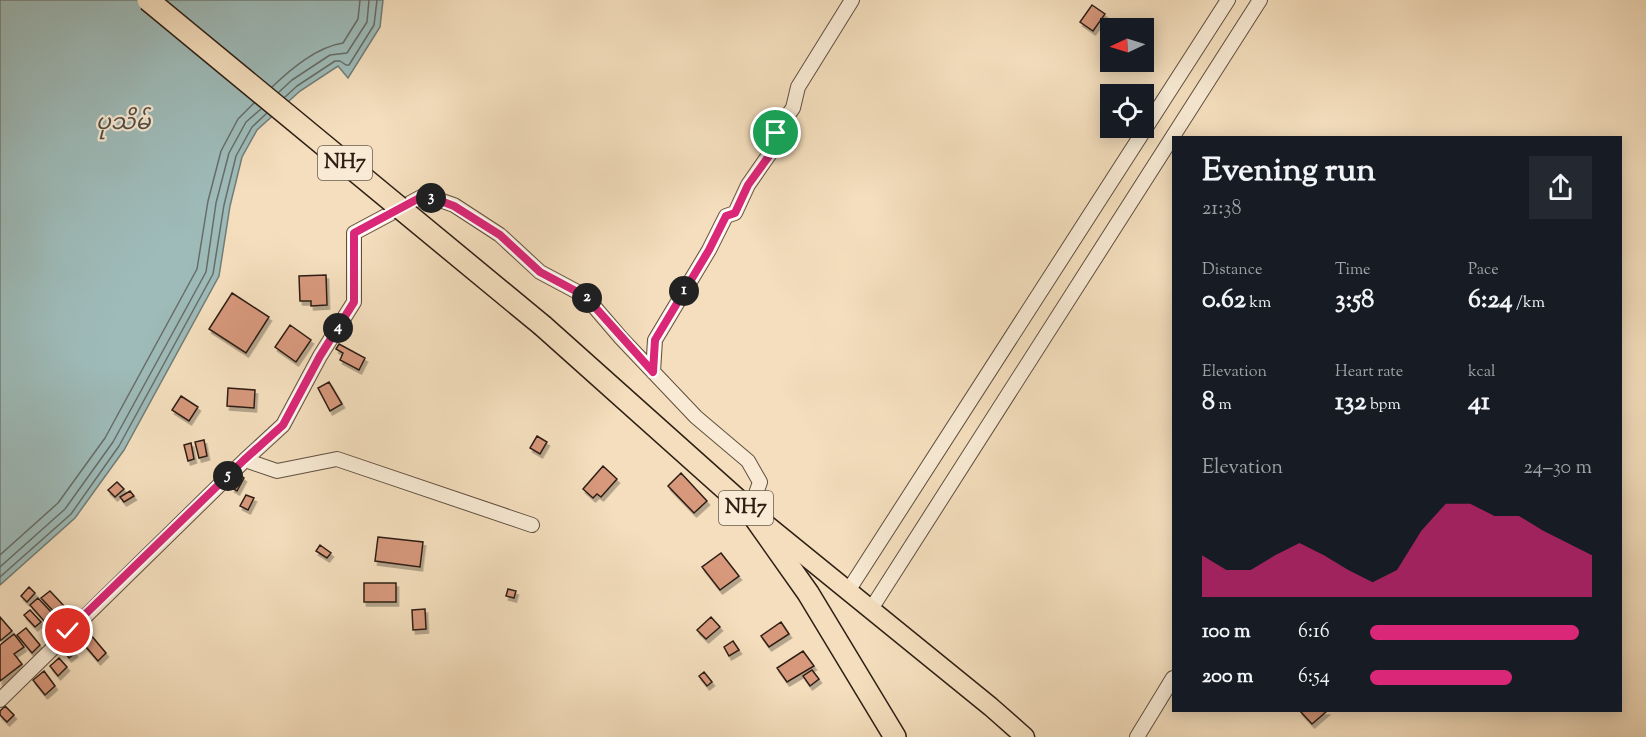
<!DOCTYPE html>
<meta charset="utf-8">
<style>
:root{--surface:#171b24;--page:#242831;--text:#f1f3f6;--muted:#9ea1a6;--accent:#db2777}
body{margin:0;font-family:"Sorts Mill Goudy","Noto Sans Myanmar",serif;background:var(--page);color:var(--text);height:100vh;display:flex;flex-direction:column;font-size:22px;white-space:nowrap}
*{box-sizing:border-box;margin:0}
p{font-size:20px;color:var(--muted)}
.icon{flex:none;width:33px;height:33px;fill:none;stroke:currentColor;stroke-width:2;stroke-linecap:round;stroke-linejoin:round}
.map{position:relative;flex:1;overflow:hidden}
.drawer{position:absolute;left:1172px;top:136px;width:450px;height:576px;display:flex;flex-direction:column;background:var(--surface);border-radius:0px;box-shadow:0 3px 15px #0003}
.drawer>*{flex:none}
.needle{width:39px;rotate:266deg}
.controls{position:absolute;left:1100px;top:18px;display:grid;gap:12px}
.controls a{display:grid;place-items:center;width:54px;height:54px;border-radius:0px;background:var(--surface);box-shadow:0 3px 15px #0003;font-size:30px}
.pin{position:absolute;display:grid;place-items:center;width:51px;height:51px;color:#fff;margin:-26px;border:3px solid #fff;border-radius:50%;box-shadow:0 2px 6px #0007}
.km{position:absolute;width:30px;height:30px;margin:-15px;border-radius:50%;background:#222;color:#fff;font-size:16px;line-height:30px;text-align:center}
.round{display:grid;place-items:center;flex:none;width:63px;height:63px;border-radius:0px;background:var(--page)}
.headline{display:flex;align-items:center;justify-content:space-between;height:102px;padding:0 30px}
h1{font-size:33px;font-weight:800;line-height:45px}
.stats{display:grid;grid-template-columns:repeat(3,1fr);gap:9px;height:102px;padding:6px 30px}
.stats div{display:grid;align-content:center}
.stats b{font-size:26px;font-weight:800}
.stats small{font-size:16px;font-weight:400}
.stats p{font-size:16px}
.chart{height:168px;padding:12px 30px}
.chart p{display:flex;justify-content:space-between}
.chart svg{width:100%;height:108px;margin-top:6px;fill:var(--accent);opacity:.7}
ul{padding:0 30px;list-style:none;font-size:20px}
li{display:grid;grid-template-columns:96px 72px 1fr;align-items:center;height:45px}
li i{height:15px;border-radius:8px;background:var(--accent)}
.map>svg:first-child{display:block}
</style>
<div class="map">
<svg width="1646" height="737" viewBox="0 0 1646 737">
<defs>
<filter id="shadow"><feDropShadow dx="2.5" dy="4" stdDeviation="0" flood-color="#0004"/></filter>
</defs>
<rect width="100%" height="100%" fill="#f4debd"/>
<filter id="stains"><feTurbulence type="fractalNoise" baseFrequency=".00333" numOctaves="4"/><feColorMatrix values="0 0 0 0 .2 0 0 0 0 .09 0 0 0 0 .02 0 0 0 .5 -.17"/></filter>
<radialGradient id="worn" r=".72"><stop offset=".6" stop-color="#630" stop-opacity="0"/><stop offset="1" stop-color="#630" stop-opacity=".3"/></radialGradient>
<path fill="#9ebbb9" stroke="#717d77" stroke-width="1.5" d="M0,0H383L380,27L348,78L338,66L300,91L257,130L242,157L230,206L219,276L124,450L75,518L0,585Z"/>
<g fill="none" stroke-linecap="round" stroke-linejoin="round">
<path stroke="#666d67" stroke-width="1.5" d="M272,87C292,68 317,47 343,43L358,19L360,0
M279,92L292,80L330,55L347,53L367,22L369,0
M285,97L297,86L335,61H340L346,65H349L374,25L377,0
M0,555L58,503L105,438L197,269L208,201L221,151L238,119L254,103
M0,567L65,509L113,442L206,272L216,203L229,153L246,122L261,109
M0,577L71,514L119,446L213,274L224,205L236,156L252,127L267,113"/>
</g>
<path fill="#d7987b" stroke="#2e1f15" stroke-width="1.5" filter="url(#shadow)" d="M1092,5L1105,14L1093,31L1080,22Z
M326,275L327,305L311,306V301H300L299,276Z
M232,293L269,317L246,353L209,329Z
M290,325L311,340L296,362L275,347Z
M339,344L365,358L359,370L340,360L343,353L336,349Z
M329,382L342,404L330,411L318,388Z
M228,388L255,390L254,408L227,406Z
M181,396L198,407L189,421L172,410Z
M537,436L547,442L540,454L530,448Z
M204,440L207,456L199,458L195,442Z
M191,443L194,459L188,461L184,445Z
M603,466L617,479L601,497L597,494L593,498L583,489Z
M681,473L707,501L694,513L668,486Z
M240,475L244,478L237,491L232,488Z
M117,482L124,489L115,497L108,490Z
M130,491L134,496L124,502L120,497Z
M246,495L254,498L248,510L240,506Z
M378,537L423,542L420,567L375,561Z
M320,545L331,553L327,558L316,551Z
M721,553L739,576L720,590L702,567Z
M364,583H396V602H364Z
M29,587L35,593L27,602L21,596Z
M508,589L516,591L514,598L506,596Z
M50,591L65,607L57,615L41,598Z
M38,598L53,614L45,622L30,605Z
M425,609L426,629L413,630L412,610Z
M30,610L41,622L35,627L24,615Z
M0,617L12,631L0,641Z
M711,617L720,627L706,639L697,630Z
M54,620L58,625L48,635L43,629Z
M781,622L789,634L769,647L761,636Z
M26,628L40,645L32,653L17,635Z
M14,634L24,647L14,654L22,664L0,681V645Z
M90,634L106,653L98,661L81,641Z
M733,641L739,650L729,656L724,647Z
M70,646L75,653L69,658L64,651Z
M803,651L814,666L787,682L777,668Z
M59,658L67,667L58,676L50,666Z
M812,670L819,679L810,686L803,676Z
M44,671L55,686L45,695L33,680Z
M704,672L712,682L707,686L699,676Z
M5,706L14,715L7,722L0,715V711Z
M1300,711H1327L1312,724Z"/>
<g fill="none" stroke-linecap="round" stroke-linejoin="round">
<g stroke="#604f3f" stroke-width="16">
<path id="minor" d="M653,372L655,340L709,250L726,216L735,213L748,185L773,149L775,133L793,108L798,87L852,0
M532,525L337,459L277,471L245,460L283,425L320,356L354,302V233L425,195L454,205L500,235L540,272L585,296L621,338L696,417L748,461L760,482L750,511
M848,591L1228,0
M871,609L1260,0
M0,700L245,460
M1137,737L1173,678"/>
</g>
<g stroke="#2e1f15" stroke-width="21">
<path id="major" d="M762,521L991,707L1025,737"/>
</g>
<g stroke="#2e1f15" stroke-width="24">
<path id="highway" d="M543,326L750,511L808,593L895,737"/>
</g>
<use href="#minor" stroke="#f8ead4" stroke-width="14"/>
<use href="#major" stroke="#f4debd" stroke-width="18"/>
<use href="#highway" stroke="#f4debd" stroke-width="21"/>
<g stroke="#2e1f15" stroke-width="24" stroke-linecap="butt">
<path id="highway-bridge" d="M148,0L543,326"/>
</g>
<use href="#highway-bridge" stroke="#f4debd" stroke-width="21"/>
</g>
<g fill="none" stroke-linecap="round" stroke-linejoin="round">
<g stroke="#fff" stroke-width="12">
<path id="route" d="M68,631L244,460L283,425L320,356L354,302V233L425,195L454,206L500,235L540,272L585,296L653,372L655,340L709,250L726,216L735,213L748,185L774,149L776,133"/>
</g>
<use href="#route" stroke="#db2777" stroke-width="8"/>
</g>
<g text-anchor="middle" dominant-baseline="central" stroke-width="4.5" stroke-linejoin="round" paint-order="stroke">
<g fill="#f8ead4" stroke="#6b5c4e" stroke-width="1.5">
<rect x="318" y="146" width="54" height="34" rx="4.5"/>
<rect x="719" y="491" width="54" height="34" rx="4.5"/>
</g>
<g font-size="20" font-weight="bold" fill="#2e1f15">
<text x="345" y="163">NH7</text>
<text x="746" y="508">NH7</text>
</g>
<g font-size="22" font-style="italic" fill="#504e46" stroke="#f8ead4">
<text x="123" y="124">ပုသိမ်</text>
</g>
</g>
<rect width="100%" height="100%" filter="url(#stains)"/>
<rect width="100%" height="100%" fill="url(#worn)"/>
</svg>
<div class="controls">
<a><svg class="needle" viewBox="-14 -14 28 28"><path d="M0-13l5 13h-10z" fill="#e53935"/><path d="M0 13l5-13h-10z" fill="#9ea1a6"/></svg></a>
<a><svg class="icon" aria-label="locate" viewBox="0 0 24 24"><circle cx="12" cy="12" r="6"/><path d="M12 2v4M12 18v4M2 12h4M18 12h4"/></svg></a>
</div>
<div class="pin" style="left:776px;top:133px;background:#1e9e55"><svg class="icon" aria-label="arrive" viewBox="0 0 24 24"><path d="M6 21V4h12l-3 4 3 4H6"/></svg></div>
<div class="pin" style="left:68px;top:631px;background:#d93025"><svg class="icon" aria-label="check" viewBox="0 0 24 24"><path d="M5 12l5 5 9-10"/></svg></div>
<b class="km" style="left:684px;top:291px">1</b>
<b class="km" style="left:587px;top:298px">2</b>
<b class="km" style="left:431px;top:198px">3</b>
<b class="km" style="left:338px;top:328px">4</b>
<b class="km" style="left:228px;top:476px">5</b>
<section class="drawer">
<div class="headline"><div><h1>Evening run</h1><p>21:38</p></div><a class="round"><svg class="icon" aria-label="share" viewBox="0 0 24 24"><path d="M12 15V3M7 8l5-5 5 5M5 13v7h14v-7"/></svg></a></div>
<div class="stats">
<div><p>Distance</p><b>0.62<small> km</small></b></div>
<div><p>Time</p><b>3:58</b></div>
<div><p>Pace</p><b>6:24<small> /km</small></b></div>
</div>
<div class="stats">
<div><p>Elevation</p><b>8<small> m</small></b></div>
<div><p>Heart rate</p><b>132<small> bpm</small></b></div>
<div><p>kcal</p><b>41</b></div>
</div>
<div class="chart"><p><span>Elevation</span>24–30 m</p>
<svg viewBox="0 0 160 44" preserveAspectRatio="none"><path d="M0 44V27L10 33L20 33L30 27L40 22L50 27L60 33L70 38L80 33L90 17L100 6L110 6L120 11L130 11L140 17L150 22L160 27V44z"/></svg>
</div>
<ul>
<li><b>100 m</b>6:16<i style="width:94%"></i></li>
<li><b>200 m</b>6:54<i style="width:64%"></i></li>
</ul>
</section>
</div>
